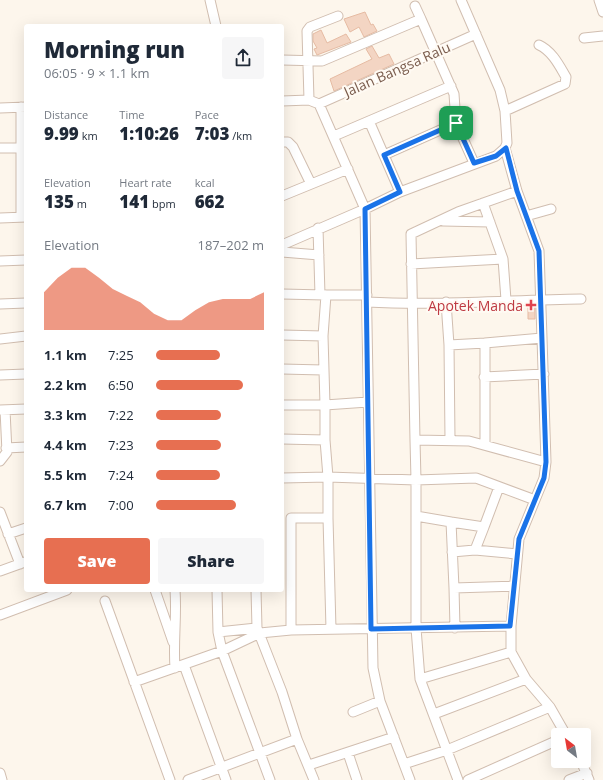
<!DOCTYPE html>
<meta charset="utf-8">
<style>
:root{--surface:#fff;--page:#f6f6f7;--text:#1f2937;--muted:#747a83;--accent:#e76f51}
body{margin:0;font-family:"Open Sans",sans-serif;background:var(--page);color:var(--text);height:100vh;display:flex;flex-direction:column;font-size:15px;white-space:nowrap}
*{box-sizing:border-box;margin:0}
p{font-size:13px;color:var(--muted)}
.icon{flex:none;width:22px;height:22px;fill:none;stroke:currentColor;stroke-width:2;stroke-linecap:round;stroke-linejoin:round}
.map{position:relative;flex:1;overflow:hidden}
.sheet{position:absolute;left:24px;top:24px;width:260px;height:568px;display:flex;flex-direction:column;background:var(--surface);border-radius:4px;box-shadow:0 4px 16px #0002}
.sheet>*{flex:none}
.needle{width:26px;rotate:329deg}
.controls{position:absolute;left:551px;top:728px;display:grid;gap:8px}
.controls a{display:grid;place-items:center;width:40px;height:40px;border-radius:4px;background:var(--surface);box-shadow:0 4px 16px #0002;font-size:20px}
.pin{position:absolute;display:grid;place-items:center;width:34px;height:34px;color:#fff;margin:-17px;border-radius:8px;box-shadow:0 2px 6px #0006}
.round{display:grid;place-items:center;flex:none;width:42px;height:42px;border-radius:4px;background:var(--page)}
.head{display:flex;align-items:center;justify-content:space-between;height:68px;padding:0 20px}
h1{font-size:22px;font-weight:800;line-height:30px}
.metrics{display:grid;grid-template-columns:repeat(3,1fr);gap:6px;height:68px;padding:4px 20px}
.metrics div{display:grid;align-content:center}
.metrics b{font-size:17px;font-weight:800}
.metrics small{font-size:11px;font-weight:400}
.metrics p{font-size:11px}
.chart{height:112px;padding:8px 20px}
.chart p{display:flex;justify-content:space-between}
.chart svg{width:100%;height:72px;margin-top:4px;fill:var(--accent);opacity:.7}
.primary-button{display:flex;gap:8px;margin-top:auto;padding:8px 20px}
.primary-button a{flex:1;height:46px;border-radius:4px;background:var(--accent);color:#fff;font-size:16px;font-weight:800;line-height:46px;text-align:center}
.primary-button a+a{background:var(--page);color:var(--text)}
ul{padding:0 20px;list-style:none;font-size:13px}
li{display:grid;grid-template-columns:64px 48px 1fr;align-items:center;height:30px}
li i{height:10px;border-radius:5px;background:var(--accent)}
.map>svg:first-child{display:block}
</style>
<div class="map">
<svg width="603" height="780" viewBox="0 0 603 780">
<rect width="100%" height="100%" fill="#fdf6ec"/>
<path fill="#f3d5c3" stroke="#e6bba3" d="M365,12L371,25L373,24L377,31L364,37L359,27L350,32L344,19Z
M321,30L327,43L346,34L351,42L317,55L314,49L317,48L313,41V34Z
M372,46L379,58L389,54L394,64L334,91L330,79L372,59L366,49Z
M528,306H535V319H528Z"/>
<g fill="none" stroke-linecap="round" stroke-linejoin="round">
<g stroke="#d1beb0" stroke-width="11">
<path id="minor" d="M210,0L216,26
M599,0L603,12
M421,19L454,94L456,123L474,163
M584,38L603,36
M282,60L322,61L421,19L415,6
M309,100L307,31L310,27L338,16
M282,101L309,100L319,104L365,209L373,668L380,701L410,780
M319,104L476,34
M0,108L26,107
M505,111L565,84L566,77C559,65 552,51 539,45
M369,121L400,192
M334,136L451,86
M282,142H288L293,147L311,184
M0,148H20
M505,148L517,191
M384,155L456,123
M282,196L348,169
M483,203L503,259
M526,216L551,209
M21,217V107
M0,218L26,217
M443,221L490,222
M318,228L320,295
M282,245L365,209L400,192L496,156L505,148L507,143L505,111L500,90L461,0
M282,252L319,255
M0,261L26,260
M411,264L503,259L506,300
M282,294L325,295
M367,302C438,306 510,300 581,299
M446,302L449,345L450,439
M0,304L26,303
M282,335L323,336
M0,339L26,336
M449,345L485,343V445
M282,369L323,370
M0,375L26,374
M484,377L544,374
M282,405H325L323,336L326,295H367
M0,410L26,409
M282,439L325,440
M415,440L411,234L458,212L517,191L539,251L542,338L485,343
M6,448L26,447
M0,461L7,452L5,410
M282,478L328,477L325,440V405L368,402
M535,500L544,478L546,462L542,338
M0,512L20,564
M416,516L451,522L454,588
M328,518L331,629
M451,522L484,527L499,487
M484,527L475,550L517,554
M8,534L26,528
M452,552L475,550
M0,571L25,562
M155,590L173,642
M175,590C177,616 173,642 175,668
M217,590L218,632L222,651L270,780
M256,590L257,628L282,692L297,739
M105,601L170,780
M0,615L67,590
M455,628L454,588L514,586
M291,630V518H328V477L416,480L415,440L469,441L546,462
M218,632L257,628
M184,665L226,780
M420,679L511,652
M134,682L222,651L260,633L291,630L511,626V652L526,679L550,707L566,735
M353,712L380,701
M434,714L526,679
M348,753L357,780
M581,761L589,780
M404,764L447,750L550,707
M309,765L394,737
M0,773L2,780
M188,780L297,739L314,780
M458,780L420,679L416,628V480L476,478L535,500L519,539L511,626
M468,780L558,740
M569,780L587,773"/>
</g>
<use href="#minor" stroke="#fff" stroke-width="9"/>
</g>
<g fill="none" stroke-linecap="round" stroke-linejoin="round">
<g stroke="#fff" stroke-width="8">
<path id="route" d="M456,123L474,163L496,156L506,148L517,191L539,251L546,462L544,478L519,539L510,626L371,629L365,209L400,192L384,155Z"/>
</g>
<use href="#route" stroke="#1a73e8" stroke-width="5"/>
</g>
<path fill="#e0444e" stroke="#fffaf3" stroke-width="1.5" d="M529 299h4v4h4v4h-4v4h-4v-4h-4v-4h4z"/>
<g text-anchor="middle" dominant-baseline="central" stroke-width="4" stroke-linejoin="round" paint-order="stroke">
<g font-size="14" fill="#7a5c4d" stroke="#fffaf3">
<text transform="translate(397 69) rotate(-24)">Jalan Bangsa Ralu</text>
</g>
<g font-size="14" fill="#be3a42" stroke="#fffaf3" text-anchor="end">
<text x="523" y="305">Apotek Manda</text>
</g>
</g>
</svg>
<div class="controls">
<a><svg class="needle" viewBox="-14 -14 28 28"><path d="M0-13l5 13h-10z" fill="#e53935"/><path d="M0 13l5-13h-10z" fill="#747a83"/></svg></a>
</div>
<div class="pin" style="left:456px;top:123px;background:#1e9e55"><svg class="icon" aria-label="arrive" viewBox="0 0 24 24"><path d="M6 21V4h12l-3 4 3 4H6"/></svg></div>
<section class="sheet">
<div class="head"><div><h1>Morning run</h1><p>06:05 · 9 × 1.1 km</p></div><a class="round"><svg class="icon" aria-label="share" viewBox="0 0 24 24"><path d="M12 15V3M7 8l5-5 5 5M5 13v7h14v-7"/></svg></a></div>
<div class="metrics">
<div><p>Distance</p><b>9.99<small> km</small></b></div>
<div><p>Time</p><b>1:10:26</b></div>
<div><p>Pace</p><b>7:03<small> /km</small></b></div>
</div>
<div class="metrics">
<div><p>Elevation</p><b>135<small> m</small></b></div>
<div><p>Heart rate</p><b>141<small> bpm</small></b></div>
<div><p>kcal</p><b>662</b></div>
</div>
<div class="chart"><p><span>Elevation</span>187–202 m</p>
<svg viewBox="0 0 160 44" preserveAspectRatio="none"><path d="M0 44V21L10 12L20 6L30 6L40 12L50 19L60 23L70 27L80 34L90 38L100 38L110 32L120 27L130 25L140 25L150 25L160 21V44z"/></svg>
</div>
<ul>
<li><b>1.1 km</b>7:25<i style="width:59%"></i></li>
<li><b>2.2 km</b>6:50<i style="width:81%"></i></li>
<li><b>3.3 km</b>7:22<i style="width:60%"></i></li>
<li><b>4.4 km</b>7:23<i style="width:60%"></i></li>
<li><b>5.5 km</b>7:24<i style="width:59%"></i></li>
<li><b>6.7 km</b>7:00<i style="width:74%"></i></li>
</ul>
<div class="primary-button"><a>Save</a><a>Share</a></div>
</section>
</div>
